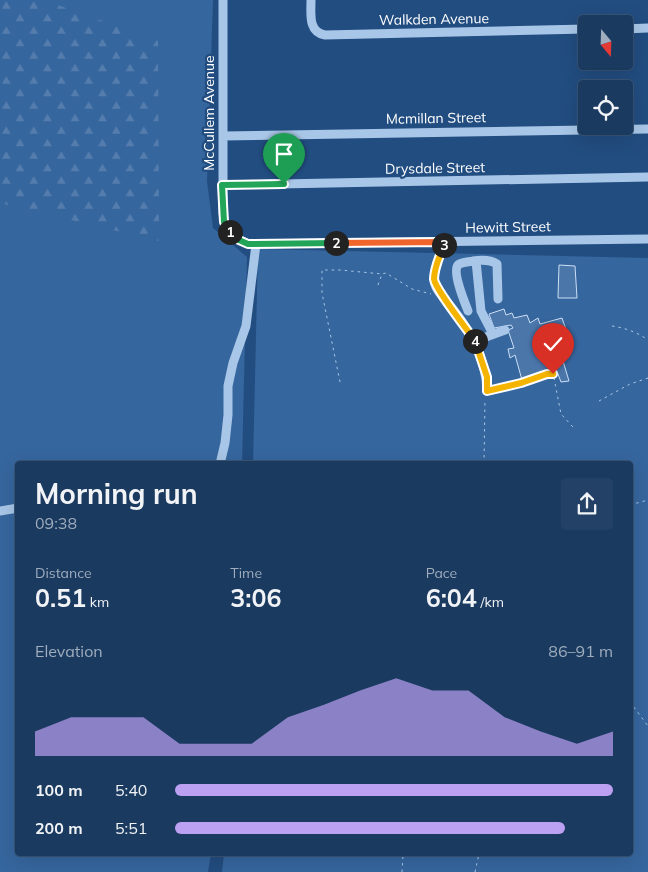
<!DOCTYPE html>
<meta charset="utf-8">
<style>
:root{--surface:#1a3a60;--page:#234166;--text:#f1f3f6;--muted:#9fadbd;--line:#385475;--accent:#bca0f2}
body{margin:0;font-family:Mulish,sans-serif;background:var(--page);color:var(--text);height:100vh;display:flex;flex-direction:column;font-size:19px;white-space:nowrap}
*{box-sizing:border-box;margin:0}
p{font-size:16px;color:var(--muted)}
.icon{flex:none;width:28px;height:28px;fill:none;stroke:currentColor;stroke-width:2;stroke-linecap:round;stroke-linejoin:round}
.map{position:relative;flex:1;overflow:hidden}
.details{position:absolute;left:15px;top:461px;width:618px;height:395px;display:flex;flex-direction:column;background:var(--surface);border-radius:5px;box-shadow:0 5px 20px #0002,0 0 0 1px var(--line)}
.details>*{flex:none}
.needle{width:32px;rotate:161deg}
.controls{position:absolute;left:578px;top:15px;display:grid;gap:10px}
.controls a{display:grid;place-items:center;width:55px;height:55px;border-radius:5px;background:var(--surface);box-shadow:0 5px 20px #0002,0 0 0 1px var(--line);font-size:25px}
.pin{position:absolute;display:grid;place-items:center;width:42px;height:42px;color:#fff;margin:-51px -21px;border-radius:50% 50% 50% 0;rotate:-45deg;box-shadow:0 0 5px #0007}
.pin .icon{rotate:45deg}
.km{position:absolute;width:25px;height:25px;margin:-12px;border-radius:50%;background:#222;color:#fff;font-size:14px;line-height:25px;text-align:center}
.round{display:grid;place-items:center;flex:none;width:52px;height:52px;border-radius:5px;background:var(--page)}
.overview{display:flex;align-items:center;justify-content:space-between;height:85px;padding:0 20px}
h1{font-size:28px;font-weight:700;line-height:38px}
.metrics{display:grid;grid-template-columns:repeat(3,1fr);gap:8px;height:85px;padding:5px 20px}
.metrics div{display:grid;align-content:center}
.metrics b{font-size:25px;font-weight:700}
.metrics small{font-size:14px;font-weight:400}
.metrics p{font-size:14px}
.chart{height:140px;padding:10px 20px}
.chart p{display:flex;justify-content:space-between}
.chart svg{width:100%;height:90px;margin-top:5px;fill:var(--accent);opacity:.7}
ul{padding:0 20px;list-style:none;font-size:16px}
li{display:grid;grid-template-columns:80px 60px 1fr;align-items:center;height:38px}
li i{height:12px;border-radius:6px;background:var(--accent)}
.map>svg:first-child{display:block}
</style>
<div class="map">
<svg width="648" height="872" viewBox="0 0 648 872">
<defs>
<pattern id="forest-firs" width="22" height="20" patternUnits="userSpaceOnUse" patternTransform="scale(1.25)"><rect width="22" height="20" fill="#36669e"/><path d="M5 1l3.5 6h-7zM16 11l3.5 6h-7z" fill="#547dad"/></pattern>
</defs>
<rect width="100%" height="100%" fill="#224d80"/>
<path fill="#36669e" d="M0,0H213L207,181L213,228L247,257L242,464H18V854H211L208,872H0Z
M258,249L648,258V872H222L224,854H630V464H253Z"/>
<path fill="url(#forest-firs)" d="M0,0H44L158,41L159,241L0,203Z"/>
<path fill="#4b76aa" stroke="#ccdff6" d="M559,265L575,266L577,298H558Z
M504,309L506,315L512,313L514,318L527,315L530,323L538,318L540,324L562,318L570,341L563,345L565,350L560,351L569,381L561,382L556,369L522,380L515,355L510,358L508,349L514,348L508,330L513,328L511,325L494,328L489,314Z"/>
<g fill="none" stroke-linecap="round" stroke-linejoin="round">
<path stroke="#a8c6e7" stroke-width="1" stroke-dasharray="2.5 4" stroke-linecap="butt" d="M378,285L382,274L386,273L412,289L431,294
M612,326C625,328 637,332 648,340
M340,382L322,293V270H340L382,274
M494,388L521,383L552,373L554,378L561,414L573,427
M599,401L630,384L648,378
M484,464L485,400
M630,505L648,500
M630,702L648,726
M402,872L403,856
M475,872L479,854"/>
<path stroke="#a8c6e7" stroke-width="9" d="M223,0V213C225,230 233,238 249,244L648,239
M311,0C311,14 308,32 325,35L586,29
M624,29L648,28
M223,136L648,129
M222,185L648,177
M444,242C441,253 434,268 434,280C435,291 446,300 453,309C472,333 486,359 487,391
M476,261L481,311L493,334
M468,311C465,303 452,272 458,265C461,262 469,262 473,261C480,260 491,260 497,264L498,299
M475,341L505,330
M220,464L225,443L228,415V386L233,363L246,326L256,244
M0,511L18,508"/>
</g>
<g fill="none" stroke-linecap="round" stroke-linejoin="round">
<g stroke="#fff" stroke-width="10">
<path id="split-1" d="M230,232L224,222L222,185L284,184"/>
</g>
<g stroke="#fff" stroke-width="10">
<path id="split-2" d="M230,232L239,240L248,244L336,243"/>
</g>
<g stroke="#fff" stroke-width="10">
<path id="split-3" d="M336,243L444,242V245"/>
</g>
<g stroke="#fff" stroke-width="10">
<path id="split-4" d="M444,245C440,255 434,268 434,279C435,289 467,329 475,341"/>
</g>
<g stroke="#fff" stroke-width="10">
<path id="split-5" d="M475,341L487,377V391L521,383L547,374H553"/>
</g>
<use href="#split-1" stroke="#22a559" stroke-width="6"/>
<use href="#split-2" stroke="#22a559" stroke-width="6"/>
<use href="#split-3" stroke="#f0652b" stroke-width="6"/>
<use href="#split-4" stroke="#f5b400" stroke-width="6"/>
<use href="#split-5" stroke="#f5b400" stroke-width="6"/>
</g>
<g text-anchor="middle" dominant-baseline="central" stroke-width="4.5" stroke-linejoin="round" paint-order="stroke">
<g font-size="14" fill="#fff" stroke="#224d80">
<text transform="translate(434 19) rotate(-1)">Walkden Avenue</text>
<text transform="translate(209 113) rotate(-90)">McCullem Avenue</text>
<text transform="translate(436 118) rotate(-1)">Mcmillan Street</text>
<text transform="translate(435 168) rotate(-1)">Drysdale Street</text>
<text transform="translate(508 227) rotate(-1)">Hewitt Street</text>
</g>
</g>
</svg>
<div class="controls">
<a><svg class="needle" viewBox="-14 -14 28 28"><path d="M0-13l5 13h-10z" fill="#e53935"/><path d="M0 13l5-13h-10z" fill="#9fadbd"/></svg></a>
<a><svg class="icon" aria-label="locate" viewBox="0 0 24 24"><circle cx="12" cy="12" r="6"/><path d="M12 2v4M12 18v4M2 12h4M18 12h4"/></svg></a>
</div>
<div class="pin" style="left:284px;top:184px;background:#1e9e55"><svg class="icon" aria-label="arrive" viewBox="0 0 24 24"><path d="M6 21V4h12l-3 4 3 4H6"/></svg></div>
<div class="pin" style="left:553px;top:374px;background:#d93025"><svg class="icon" aria-label="check" viewBox="0 0 24 24"><path d="M5 12l5 5 9-10"/></svg></div>
<b class="km" style="left:230px;top:232px">1</b>
<b class="km" style="left:336px;top:243px">2</b>
<b class="km" style="left:444px;top:245px">3</b>
<b class="km" style="left:475px;top:341px">4</b>
<section class="details">
<div class="overview"><div><h1>Morning run</h1><p>09:38</p></div><a class="round"><svg class="icon" aria-label="share" viewBox="0 0 24 24"><path d="M12 15V3M7 8l5-5 5 5M5 13v7h14v-7"/></svg></a></div>
<div class="metrics">
<div><p>Distance</p><b>0.51<small> km</small></b></div>
<div><p>Time</p><b>3:06</b></div>
<div><p>Pace</p><b>6:04<small> /km</small></b></div>
</div>
<div class="chart"><p><span>Elevation</span>86–91 m</p>
<svg viewBox="0 0 160 44" preserveAspectRatio="none"><path d="M0 44V32L10 25L20 25L30 25L40 38L50 38L60 38L70 25L80 19L90 12L100 6L110 12L120 12L130 25L140 32L150 38L160 32V44z"/></svg>
</div>
<ul>
<li><b>100 m</b>5:40<i style="width:100%"></i></li>
<li><b>200 m</b>5:51<i style="width:89%"></i></li>
</ul>
</section>
</div>
